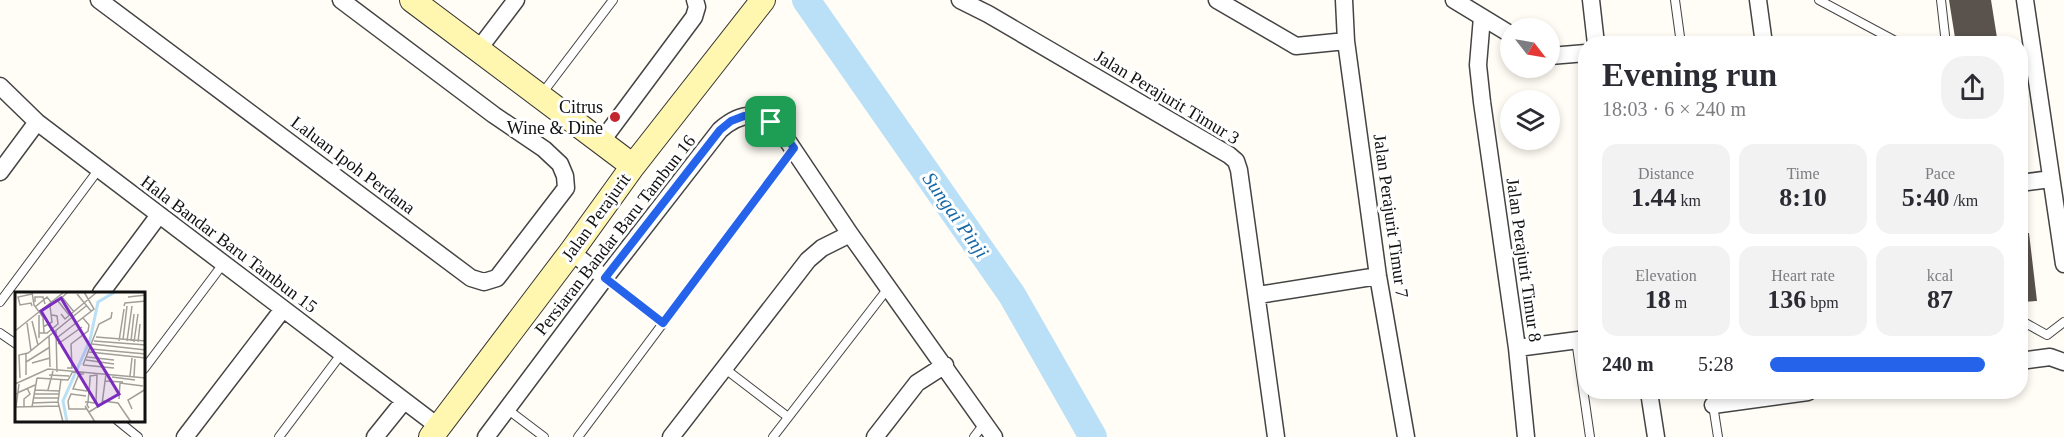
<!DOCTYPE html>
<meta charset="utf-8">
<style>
:root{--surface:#fff;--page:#f2f2f3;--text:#2b2b33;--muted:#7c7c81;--accent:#2563eb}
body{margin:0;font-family:"Times New Roman",serif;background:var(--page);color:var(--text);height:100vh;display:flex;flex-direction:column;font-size:22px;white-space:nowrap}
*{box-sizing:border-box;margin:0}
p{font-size:20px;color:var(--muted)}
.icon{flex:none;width:33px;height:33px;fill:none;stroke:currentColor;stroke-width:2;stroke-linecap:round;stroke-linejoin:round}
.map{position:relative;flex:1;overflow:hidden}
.details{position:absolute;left:1578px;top:36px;width:450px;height:363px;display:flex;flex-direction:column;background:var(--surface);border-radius:24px;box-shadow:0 3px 9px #0003}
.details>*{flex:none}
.needle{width:39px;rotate:121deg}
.fabs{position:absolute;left:1500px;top:18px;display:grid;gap:12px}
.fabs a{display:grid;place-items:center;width:60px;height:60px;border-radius:50%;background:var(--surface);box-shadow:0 3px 9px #0003;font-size:30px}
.pin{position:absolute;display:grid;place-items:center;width:51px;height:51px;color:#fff;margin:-26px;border-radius:12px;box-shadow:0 3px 9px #0006}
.round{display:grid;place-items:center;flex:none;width:63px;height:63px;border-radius:24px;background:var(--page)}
.headline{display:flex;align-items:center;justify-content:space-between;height:102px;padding:0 24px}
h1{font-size:33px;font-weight:700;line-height:45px}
.metrics{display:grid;grid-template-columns:repeat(3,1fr);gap:9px;height:102px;padding:6px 24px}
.metrics div{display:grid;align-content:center;border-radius:15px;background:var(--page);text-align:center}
.metrics b{font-size:26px;font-weight:700}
.metrics small{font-size:16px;font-weight:400}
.metrics p{font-size:16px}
ul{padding:0 24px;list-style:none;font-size:20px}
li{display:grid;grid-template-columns:96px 72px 1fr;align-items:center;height:45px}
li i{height:15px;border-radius:8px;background:var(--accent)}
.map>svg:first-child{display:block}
</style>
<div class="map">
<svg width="2064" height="437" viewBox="0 0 2064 437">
<rect width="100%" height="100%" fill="#fffdf5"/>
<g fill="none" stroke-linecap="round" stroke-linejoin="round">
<path stroke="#b9e0f7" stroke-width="28" d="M806,0L1012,295L1093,437"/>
</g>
<path fill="#5a524d" d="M1949,0H1991L1998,44H1956Z
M2020,233H2029L2037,301L2020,302Z"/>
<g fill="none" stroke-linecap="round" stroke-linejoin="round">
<g stroke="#444" stroke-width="10">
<path id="lane" d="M1675,0L1681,44
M1819,0L1901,44
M1941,0L1946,44
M541,95L613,0
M605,278L663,323
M0,302L99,169
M2020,320L2047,335L2064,322
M0,333L16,344
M1576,340L1590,437
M724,368L788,417
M144,369L223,264
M1711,392L1718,437
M507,409L544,437
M117,420L138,437
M279,437L342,353
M578,437L794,148
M773,437L889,287
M974,437L984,424"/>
</g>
<g stroke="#444" stroke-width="19">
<path id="street" d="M99,0L471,278L484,282L497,278L566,188L565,176L560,164L544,149L494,115L341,0
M960,0L988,14L1229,155L1236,161L1239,170L1276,437
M1217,0L1296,46L1346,41
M1344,0L1346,41L1378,276L1406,437
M1454,0L1510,34
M1591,0L1596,44
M1758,0L1764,44
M2025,0L2064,264
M1482,17L1478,65L1482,102L1517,348L1526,437
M478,50L516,0
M1550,56L1586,53
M0,86L37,122L439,427
M601,142L694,17L697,7L695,0
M0,172L37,122
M2020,183L2051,179
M571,252L605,278
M101,293L159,215
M1258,295L1378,276
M1517,348L1586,339
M2020,361L2050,357L2064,362
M1649,392L1656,437
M1713,405L1808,392
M185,437L283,309
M375,437L404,401
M486,437L605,278L720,130C742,111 760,111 781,131L850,234L994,437
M671,437L808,260L822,248L850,234
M875,437L917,383L945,365"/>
</g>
<g stroke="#333" stroke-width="26">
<path id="secondary" d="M412,0L633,166
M431,437L571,252L633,166L763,0"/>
</g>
<use href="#lane" stroke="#fff" stroke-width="8"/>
<use href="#street" stroke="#fff" stroke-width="16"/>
<use href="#secondary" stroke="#fff6b0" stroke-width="24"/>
</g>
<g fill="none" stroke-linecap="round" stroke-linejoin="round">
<g stroke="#fff" stroke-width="12">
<path id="route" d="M744,116C771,116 779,127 794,148L663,323L605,278L720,130L731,121Z"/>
</g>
<use href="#route" stroke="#2563eb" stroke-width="8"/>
</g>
<circle fill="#c4262e" stroke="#fff" stroke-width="2" cx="615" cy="117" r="6"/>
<g text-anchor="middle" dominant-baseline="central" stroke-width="6" stroke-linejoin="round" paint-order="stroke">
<g font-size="18" fill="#111" stroke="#fff">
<text transform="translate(1167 97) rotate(31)">Jalan Perajurit Timur 3</text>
<text transform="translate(353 165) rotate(37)">Laluan Ipoh Perdana</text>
<text transform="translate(1391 216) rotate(82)">Jalan Perajurit Timur 7</text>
<text transform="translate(596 217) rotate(-54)">Jalan Perajurit</text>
<text transform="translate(615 235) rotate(-52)">Persiaran Bandar Baru Tambun 16</text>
<text transform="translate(229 244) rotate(37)">Hala Bandar Baru Tambun 15</text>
<text transform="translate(1524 260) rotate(82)">Jalan Perajurit Timur 8</text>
</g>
<g font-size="18" fill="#111" stroke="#fff" text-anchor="end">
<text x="603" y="107">Citrus<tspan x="603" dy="21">Wine &amp; Dine</tspan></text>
</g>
<g font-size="20" font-style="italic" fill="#1768a6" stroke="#fff">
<text transform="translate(956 215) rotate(55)">Sungai Pinji</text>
</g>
</g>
<g transform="translate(15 292)">
<rect width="130" height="130" fill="#fffdf5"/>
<path fill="none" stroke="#b9e0f7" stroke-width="3" d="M52,130L48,109L75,48L83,10L100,0"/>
<path fill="none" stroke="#a09f9a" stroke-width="1.5" d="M17,0L19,13L28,25L29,41M53,0L43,9L54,23M62,2L76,19M47,5L59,20M113,5L131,3M20,10V5H28L30,12M17,14L16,11L5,13L3,5L17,2M109,14L110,11L131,9M20,15L32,5L36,10M0,18V37M46,22L50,27L82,0M24,23V46M17,29L23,53M12,31L16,59M28,35L37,30L35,14M0,39L49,0M41,39L42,80M24,41H32L43,32L42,24L37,23M34,44L35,75M43,45L79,17L69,0M81,45L131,49M108,48L112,14M79,49L131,53M104,49L109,17M112,49L117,14M116,49L119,22M119,50L123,22M123,50L125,32M43,52L67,35M77,52L131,58M76,57L131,62M74,60L131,66M72,65L99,68M71,68L99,72M11,70L35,55M17,71L35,66M68,73L84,32L96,26L97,20M68,73L99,76M52,76H57L56,52L73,39L74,33L68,26M69,82H64L58,97L72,99M11,83V62M34,83L54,84M115,84L117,66M97,85L120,88M119,85L120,67M5,86L4,63L13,61L71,14M22,86L53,88L58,79M46,87L43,110L48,130M90,89L108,90M0,92L33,77L131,86M4,92L1,115L44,114M20,98L45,99M33,98L38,79M0,102L20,93M19,102H44M18,106H44M104,107L105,91L128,94M53,109L54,117H72M53,109L56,102L71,104M88,109L103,111L116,130M70,110H73L79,111L81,110L82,83L75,84V88L73,110L72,113L74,116M17,111L43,110M70,114L80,130M9,115V107L15,102L12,96M17,115L22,86M117,117L113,108L131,97M74,120L87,112L91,82"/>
<path fill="#7b2cbf" fill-opacity="0.15" stroke="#7b2cbf" stroke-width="3" d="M46,6L104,102L83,114L26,19Z"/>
<rect width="130" height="130" fill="none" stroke="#111" stroke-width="3"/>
</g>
</svg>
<div class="fabs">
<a><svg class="needle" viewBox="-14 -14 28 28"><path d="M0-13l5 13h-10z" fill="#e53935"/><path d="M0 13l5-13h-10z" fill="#7c7c81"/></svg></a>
<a><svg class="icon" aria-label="layers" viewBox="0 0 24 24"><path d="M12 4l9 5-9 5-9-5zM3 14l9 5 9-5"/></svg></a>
</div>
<div class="pin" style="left:771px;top:122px;background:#1e9e55"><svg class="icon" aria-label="arrive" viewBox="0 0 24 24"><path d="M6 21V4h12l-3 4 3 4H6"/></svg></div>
<section class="details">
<div class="headline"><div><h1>Evening run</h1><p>18:03 · 6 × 240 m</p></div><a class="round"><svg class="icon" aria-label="share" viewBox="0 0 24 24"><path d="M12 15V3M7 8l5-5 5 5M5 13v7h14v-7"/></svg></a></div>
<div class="metrics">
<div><p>Distance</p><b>1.44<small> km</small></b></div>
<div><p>Time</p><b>8:10</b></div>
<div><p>Pace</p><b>5:40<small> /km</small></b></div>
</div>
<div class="metrics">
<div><p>Elevation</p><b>18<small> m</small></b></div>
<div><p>Heart rate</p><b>136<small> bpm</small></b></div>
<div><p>kcal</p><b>87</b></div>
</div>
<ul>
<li><b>240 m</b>5:28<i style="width:92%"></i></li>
</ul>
</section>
</div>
